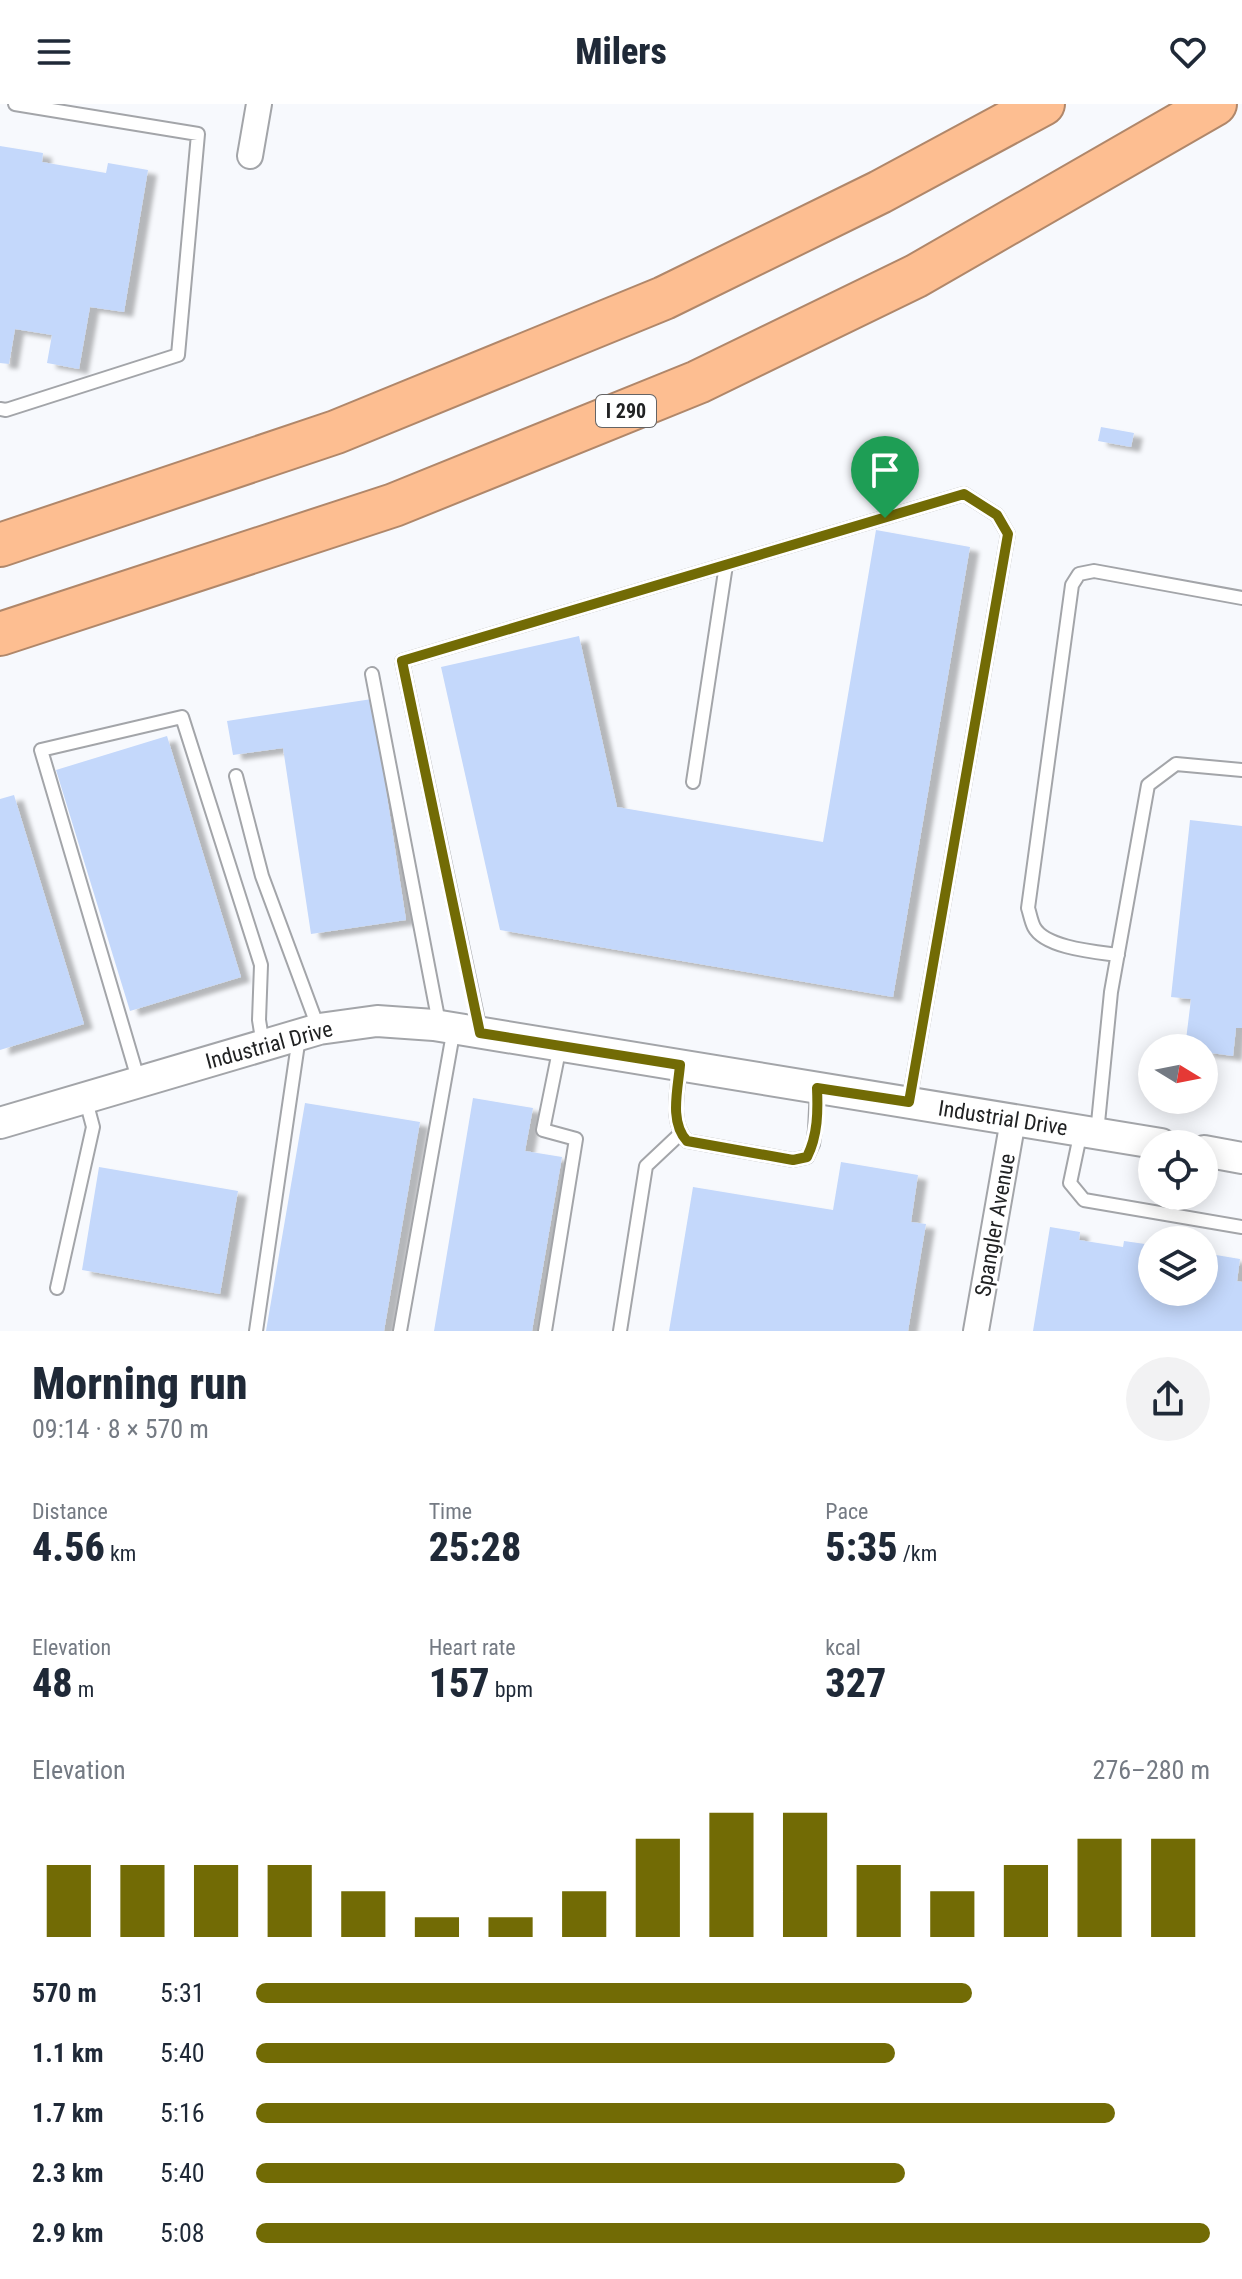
<!DOCTYPE html>
<meta charset="utf-8">
<style>
:root{--surface:#fff;--page:#f2f2f3;--text:#1f2937;--muted:#747a83;--accent:#726b05}
body{margin:0;font-family:"Roboto Condensed",sans-serif;background:var(--page);color:var(--text);height:100vh;display:flex;flex-direction:column;font-size:30px;white-space:nowrap}
*{box-sizing:border-box;margin:0}
p{font-size:26px;color:var(--muted)}
.icon{flex:none;width:44px;height:44px;fill:none;stroke:currentColor;stroke-width:2;stroke-linecap:round;stroke-linejoin:round}
.map{position:relative;height:1227px;overflow:hidden}
.side{display:flex;flex-direction:column;background:var(--surface);flex:1}
.side>*{flex:none}
.needle{width:52px;rotate:100deg}
.tools{position:absolute;left:1138px;top:930px;display:grid;gap:16px}
.tools a{display:grid;place-items:center;width:80px;height:80px;border-radius:50%;background:var(--surface);box-shadow:0 4px 20px #0003;font-size:40px}
.pin{position:absolute;display:grid;place-items:center;width:68px;height:68px;color:#fff;margin:-82px -34px;border-radius:50% 50% 50% 0;rotate:-45deg;box-shadow:0 0 8px #0007}
.pin .icon{rotate:45deg}
.round{display:grid;place-items:center;flex:none;width:84px;height:84px;border-radius:42px;background:var(--page)}
.head{display:flex;align-items:center;justify-content:space-between;height:136px;padding:0 32px}
h1{font-size:44px;font-weight:800;line-height:60px}
.stats{display:grid;grid-template-columns:repeat(3,1fr);gap:12px;height:136px;padding:8px 32px}
.stats div{display:grid;align-content:center}
.stats b{font-size:40px;font-weight:800}
.stats small{font-size:22px;font-weight:400}
.stats p{font-size:22px}
.chart{height:224px;padding:16px 32px}
.chart p{display:flex;justify-content:space-between}
.chart svg{width:100%;height:144px;margin-top:8px;stroke:var(--accent);stroke-width:6}
ul{padding:0 32px;list-style:none;font-size:26px}
li{display:grid;grid-template-columns:128px 96px 1fr;align-items:center;height:60px}
li i{height:20px;border-radius:10px;background:var(--accent)}
header{display:flex;justify-content:space-between;align-items:center;height:104px;padding:0 32px;background:var(--surface);font-size:36px;font-weight:800}
.map>svg:first-child{display:block}
</style>
<header><svg class="icon" aria-label="menu" viewBox="0 0 24 24"><path d="M4 6h16M4 12h16M4 18h16"/></svg>Milers<svg class="icon" aria-label="heart" viewBox="0 0 24 24"><path d="M12 20l-8-8c-3-5 5-10 8-4 3-6 11-1 8 4z"/></svg></header>
<div class="map">
<svg width="1242" height="1227" viewBox="0 0 1242 1227">
<defs>
<filter id="shadow"><feDropShadow dx="9" dy="5" stdDeviation="2" flood-color="#0004"/></filter>
</defs>
<rect width="100%" height="100%" fill="#f7f9fd"/>
<path fill="#c4d8fb" filter="url(#shadow)" d="M0,42L43,49L42,58L106,69L108,59L148,66L124,208L90,203L79,265L47,259L52,231L15,225L9,260L0,259Z
M1101,323L1134,329L1131,343L1098,337Z
M876,426L970,443L893,893L500,826L441,563L579,532L617,703L823,738Z
M372,595L406,816L311,830L283,644L233,651L227,617Z
M167,632L241,873L130,907L56,666Z
M14,691L84,920L0,946V695Z
M1190,716L1242,722V924H1236L1233,952L1204,948V944H1185L1191,895L1171,893Z
M473,994L533,1004L525,1047L562,1053L532,1227H434Z
M305,999L420,1018L384,1227H266Z
M841,1058L918,1071L911,1118L926,1120L908,1227H669L693,1083L833,1106Z
M99,1063L238,1087L220,1190L82,1166Z
M1050,1123L1080,1128L1079,1136L1123,1143L1124,1137L1152,1141V1188H1204V1157H1209L1210,1150L1240,1155L1237,1177L1242,1178V1227H1033Z"/>
<g fill="none" stroke-linecap="round" stroke-linejoin="round">
<g stroke="#a3a5a9" stroke-width="16">
<path id="service" d="M0,305L6,306L178,251L198,30L15,0
M372,570L439,919
M236,672L262,772L318,923
M693,678L726,461
M1118,851C1096,848 1045,844 1034,823C1031,817 1030,810 1028,804L1072,481L1079,470L1094,467L1242,494
M480,926L402,557L964,390L997,411L1008,430L909,998
M680,961C678,986 669,1018 687,1037L793,1056L807,1053L813,1040L815,1026L817,984
M139,978L41,646L182,613L261,861L259,916L263,941
M1081,1027L1070,1079L1084,1096L1242,1123
M1097,1029L1111,888L1148,681L1176,660L1242,666
M57,1184L93,1023L85,993
M256,1227L299,933
M400,1227L454,924
M545,1227L576,1035L543,1026L560,942
M620,1227L646,1062L680,1030"/>
</g>
<g stroke="#a3a5a9" stroke-width="28">
<path id="minor" d="M250,52L259,0
M976,1227L1013,1016"/>
</g>
<g stroke="#a3a5a9" stroke-width="34">
<path id="tertiary" d="M0,1019L319,925L377,917L434,921L1161,1040
M1204,1047L1242,1054"/>
</g>
<g stroke="#b0876a" stroke-width="46">
<path id="motorway" d="M0,441L336,328L664,194L880,88L1043,0
M0,530L394,401L698,278L916,172L1215,0"/>
</g>
<use href="#service" stroke="#fff" stroke-width="12"/>
<use href="#minor" stroke="#fff" stroke-width="24"/>
<use href="#tertiary" stroke="#fff" stroke-width="30"/>
<use href="#motorway" stroke="#fdbe91" stroke-width="42"/>
</g>
<g fill="none" stroke-linecap="round" stroke-linejoin="round">
<g stroke="#fff" stroke-width="16">
<path id="route" d="M964,390L997,411L1008,430L909,998L817,984C818,1007 818,1031 807,1053L793,1056L687,1037C669,1018 678,985 680,961L480,929L402,557Z"/>
</g>
<use href="#route" stroke="#726b05" stroke-width="10"/>
</g>
<g text-anchor="middle" dominant-baseline="central" stroke-width="6" stroke-linejoin="round" paint-order="stroke">
<rect fill="#fff" stroke="#646465" stroke-width="2" x="596" y="291" width="60" height="32" rx="6"/>
<g font-size="20" font-weight="bold" fill="#212223">
<text x="626" y="307">I 290</text>
</g>
<g font-size="22" fill="#212223" stroke="#fff">
<text transform="translate(269 941) rotate(-15)">Industrial Drive</text>
<text transform="translate(1003 1014) rotate(9)">Industrial Drive</text>
<text transform="translate(995 1121) rotate(-80)">Spangler Avenue</text>
</g>
</g>
</svg>
<div class="tools">
<a><svg class="needle" viewBox="-14 -14 28 28"><path d="M0-13l5 13h-10z" fill="#e53935"/><path d="M0 13l5-13h-10z" fill="#747a83"/></svg></a>
<a><svg class="icon" aria-label="locate" viewBox="0 0 24 24"><circle cx="12" cy="12" r="6"/><path d="M12 2v4M12 18v4M2 12h4M18 12h4"/></svg></a>
<a><svg class="icon" aria-label="layers" viewBox="0 0 24 24"><path d="M12 4l9 5-9 5-9-5zM3 14l9 5 9-5"/></svg></a>
</div>
<div class="pin" style="left:885px;top:414px;background:#1e9e55"><svg class="icon" aria-label="arrive" viewBox="0 0 24 24"><path d="M6 21V4h12l-3 4 3 4H6"/></svg></div>
</div>
<section class="side">
<div class="head"><div><h1>Morning run</h1><p>09:14 · 8 × 570 m</p></div><a class="round"><svg class="icon" aria-label="share" viewBox="0 0 24 24"><path d="M12 15V3M7 8l5-5 5 5M5 13v7h14v-7"/></svg></a></div>
<div class="stats">
<div><p>Distance</p><b>4.56<small> km</small></b></div>
<div><p>Time</p><b>25:28</b></div>
<div><p>Pace</p><b>5:35<small> /km</small></b></div>
</div>
<div class="stats">
<div><p>Elevation</p><b>48<small> m</small></b></div>
<div><p>Heart rate</p><b>157<small> bpm</small></b></div>
<div><p>kcal</p><b>327</b></div>
</div>
<div class="chart"><p><span>Elevation</span>276–280 m</p>
<svg viewBox="0 0 160 44" preserveAspectRatio="none"><path d="M5 44V22M15 44V22M25 44V22M35 44V22M45 44V30M55 44V38M65 44V38M75 44V30M85 44V14M95 44V6M105 44V6M115 44V22M125 44V30M135 44V22M145 44V14M155 44V14"/></svg>
</div>
<ul>
<li><b>570 m</b>5:31<i style="width:75%"></i></li>
<li><b>1.1 km</b>5:40<i style="width:67%"></i></li>
<li><b>1.7 km</b>5:16<i style="width:90%"></i></li>
<li><b>2.3 km</b>5:40<i style="width:68%"></i></li>
<li><b>2.9 km</b>5:08<i style="width:100%"></i></li>
</ul>
</section>
